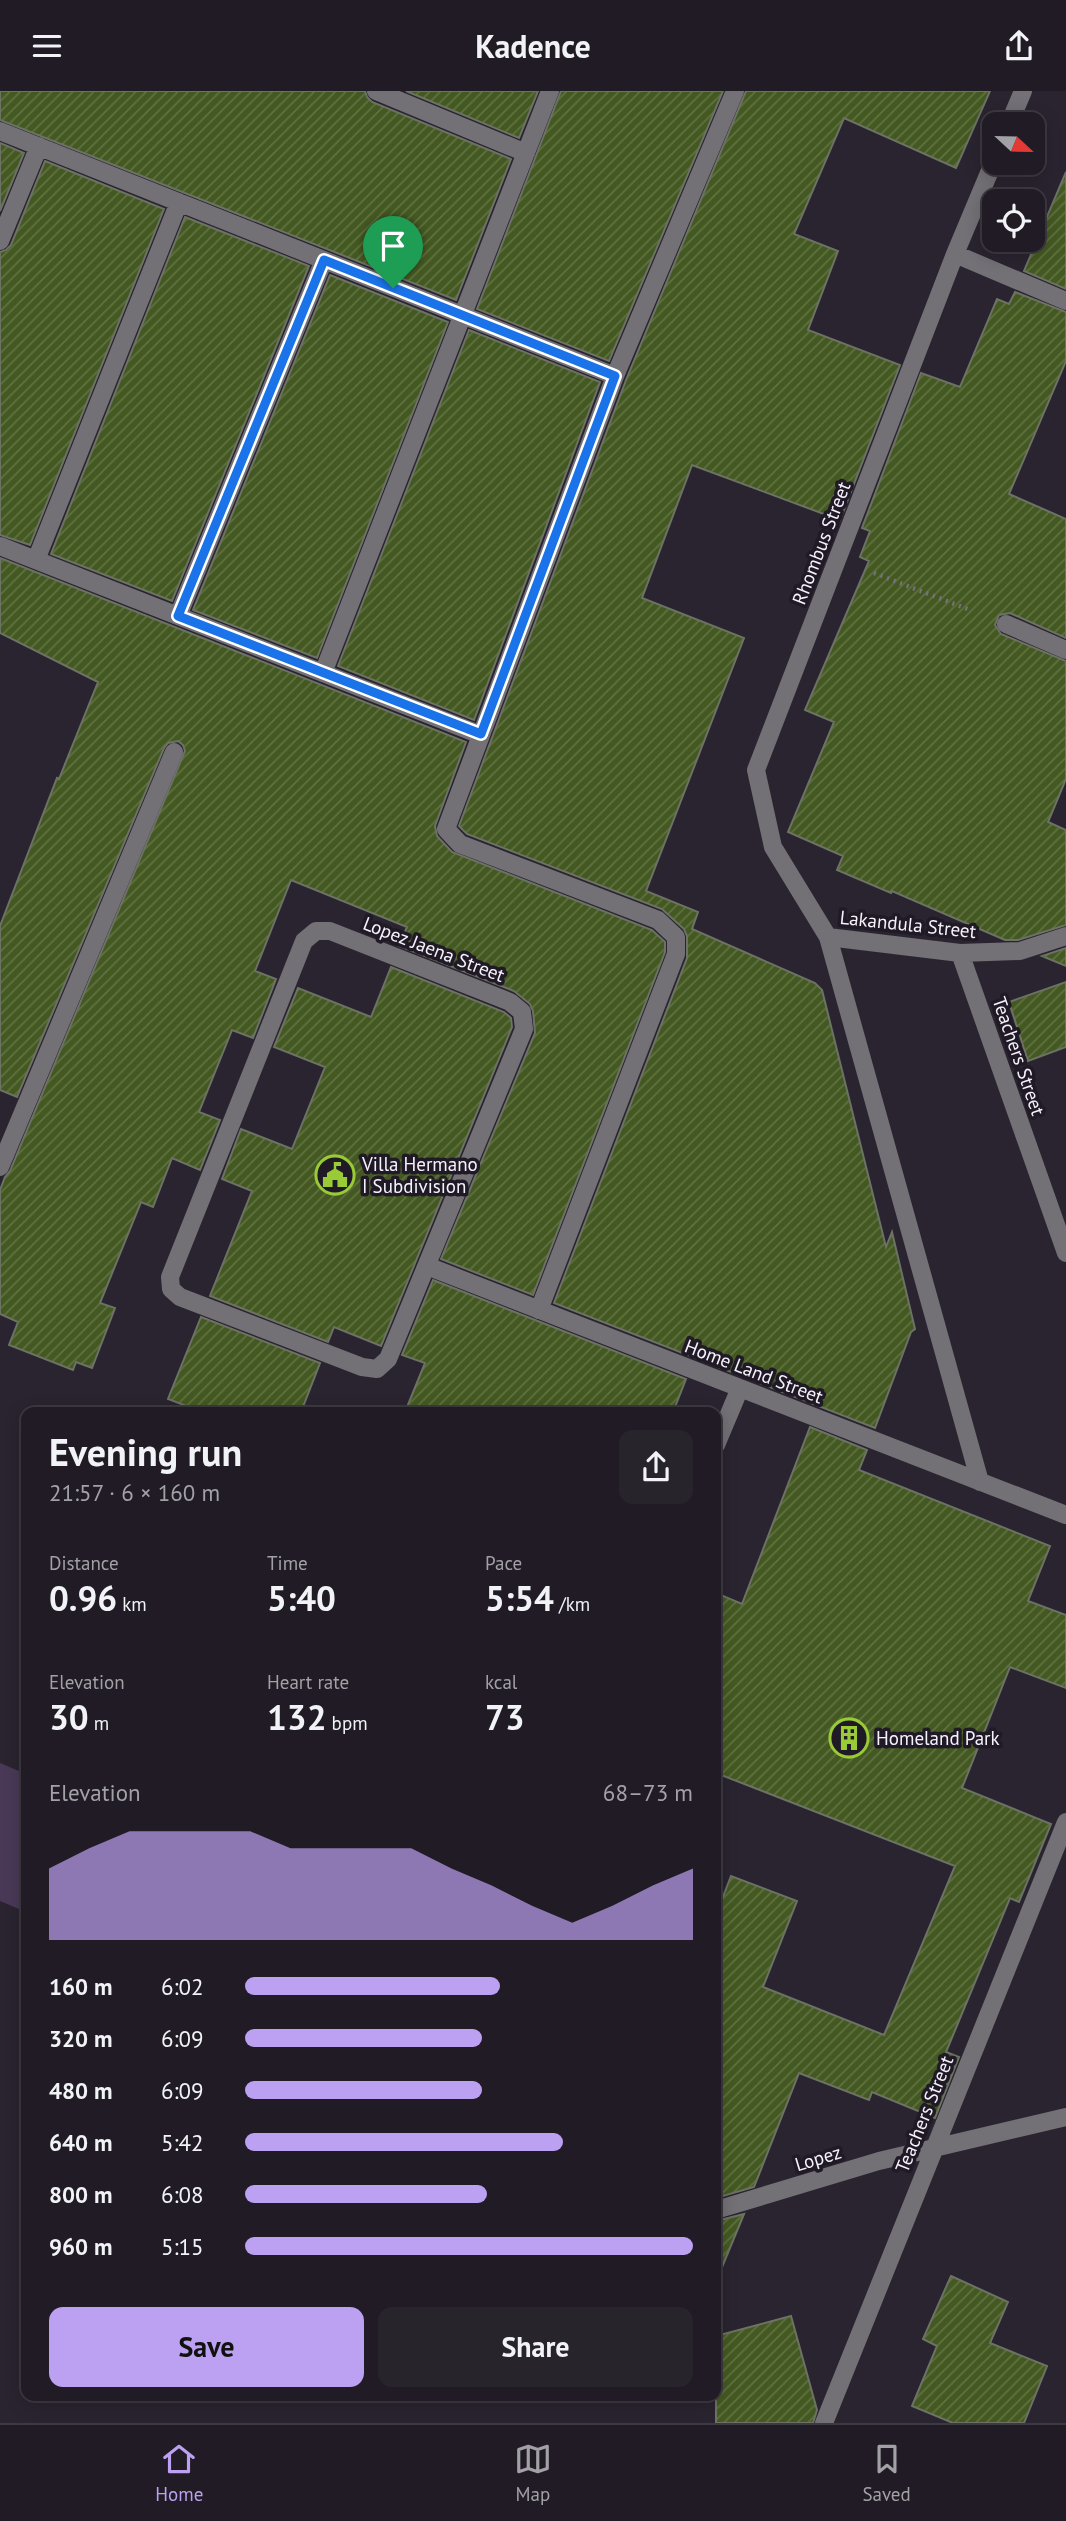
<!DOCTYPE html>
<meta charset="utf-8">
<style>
:root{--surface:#201b24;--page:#28242c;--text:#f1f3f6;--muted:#a2a1a6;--line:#3d3941;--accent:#bca0f2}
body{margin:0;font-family:"PT Sans",sans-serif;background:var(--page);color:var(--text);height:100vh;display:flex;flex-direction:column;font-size:26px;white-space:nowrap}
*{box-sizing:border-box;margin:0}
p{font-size:23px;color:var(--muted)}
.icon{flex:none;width:38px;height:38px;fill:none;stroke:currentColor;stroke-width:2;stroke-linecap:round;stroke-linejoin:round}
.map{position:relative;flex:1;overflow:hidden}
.side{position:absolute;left:21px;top:1316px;width:700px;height:994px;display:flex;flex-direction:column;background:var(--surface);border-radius:14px;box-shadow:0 4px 18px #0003,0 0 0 2px var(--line)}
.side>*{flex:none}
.needle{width:46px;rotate:112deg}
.fabs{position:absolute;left:982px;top:21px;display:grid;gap:14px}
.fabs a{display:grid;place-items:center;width:63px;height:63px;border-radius:14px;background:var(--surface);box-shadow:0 4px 18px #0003,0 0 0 2px var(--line);font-size:35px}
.pin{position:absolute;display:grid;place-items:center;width:60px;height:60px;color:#fff;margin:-72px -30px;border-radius:50% 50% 50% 0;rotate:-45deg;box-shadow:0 0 7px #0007}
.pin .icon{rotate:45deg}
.round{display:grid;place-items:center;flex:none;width:74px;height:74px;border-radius:14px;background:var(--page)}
.head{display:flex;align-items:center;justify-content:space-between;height:119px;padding:0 28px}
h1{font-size:38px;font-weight:700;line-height:52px}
.figures{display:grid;grid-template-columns:repeat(3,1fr);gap:10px;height:119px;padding:7px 28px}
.figures div{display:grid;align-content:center}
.figures b{font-size:35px;font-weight:700}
.figures small{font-size:19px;font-weight:400}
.figures p{font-size:19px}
.chart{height:196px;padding:14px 28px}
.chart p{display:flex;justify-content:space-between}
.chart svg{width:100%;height:126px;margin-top:7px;fill:var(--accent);opacity:.7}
.action{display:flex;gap:14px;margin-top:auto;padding:14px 28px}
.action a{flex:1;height:80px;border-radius:14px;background:var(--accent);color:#111;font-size:28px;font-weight:700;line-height:80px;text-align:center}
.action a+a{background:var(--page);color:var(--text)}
ul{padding:0 28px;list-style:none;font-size:23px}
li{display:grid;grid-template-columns:112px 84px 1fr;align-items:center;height:52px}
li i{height:18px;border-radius:9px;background:var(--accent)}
header{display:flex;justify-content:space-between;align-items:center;height:91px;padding:0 28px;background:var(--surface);font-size:32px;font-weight:700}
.tab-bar{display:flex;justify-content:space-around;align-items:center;height:98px;border-top:2px solid var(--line);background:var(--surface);font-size:19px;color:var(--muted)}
.tab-bar a{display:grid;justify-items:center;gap:4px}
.tab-bar .current{color:var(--accent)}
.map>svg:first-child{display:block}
</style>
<header><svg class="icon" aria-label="menu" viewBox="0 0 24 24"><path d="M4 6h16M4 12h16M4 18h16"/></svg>Kadence<svg class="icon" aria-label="share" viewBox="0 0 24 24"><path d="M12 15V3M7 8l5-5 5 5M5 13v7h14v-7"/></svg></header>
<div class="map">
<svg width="1066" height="2332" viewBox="0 0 1066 2332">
<defs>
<pattern id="building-hatch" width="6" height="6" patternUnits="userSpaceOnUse" patternTransform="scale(1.75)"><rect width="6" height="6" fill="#445921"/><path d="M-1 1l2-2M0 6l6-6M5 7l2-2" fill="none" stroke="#607142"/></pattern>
</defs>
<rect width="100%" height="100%" fill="#2a2430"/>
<path fill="#493957" d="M0,1672L26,1683V1821L0,1810Z"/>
<path fill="url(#building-hatch)" stroke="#6c7264" stroke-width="2" d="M0,0H365L367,6L372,11L511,68L456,209L0,29Z
M406,0H538L519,47Z
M561,0H723L609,270L477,218Z
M746,0H990L956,77L844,27L794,143L838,160L808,239L900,274L840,429L692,374L642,507L744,547L646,800L698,821L692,838L815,892L822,899L886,1156L892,1141L915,1238L911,1241L875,1337L554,1212L687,867V845L684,838L662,818L467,743L459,735L626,289Z
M0,52L24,62L0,120Z
M45,70L164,118L30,454L0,444V161L6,159L11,154Z
M1066,81V198L1024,180Z
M185,126L309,175L172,510L51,463Z
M330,184L448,231L317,567L193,519Z
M1015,201L1066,221V270L1009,403L1066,428V547L1010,522L999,524L995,534L1001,543L1066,570V688L1048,731L1066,739V834L1018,849H1005L892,800L891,802L837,779L843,765L788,741L834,631L805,619L869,470L860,466L870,440L862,437L921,282L960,296L997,208L1009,213Z
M469,239L600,291L474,629L338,575Z
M0,467L466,651L435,735L437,745L452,761L652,839L665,851V861L533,1204L441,1168L535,942L533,920L530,913L514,900L399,855L407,836L291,789L255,880L276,888L253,947L232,939L199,1021L220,1029L200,1079L172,1067L153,1116L141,1111L100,1212L115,1217L92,1277L76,1271L73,1279L9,1254L18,1231L0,1223V1099L5,1086L10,1080L185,660L183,654L178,650L168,652L164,657L17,1006L0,999V835L57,687L59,688L98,591L0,542Z
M1066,857V875L1042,865Z
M391,876L504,921L511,927L512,936L381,1255L334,1236L328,1251L210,1205L252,1100L222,1088L241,1038L292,1058L325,976L274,956L298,897L371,926Z
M1066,891V956L1028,970L1009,911Z
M433,1189L686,1288L673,1321H405L425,1272L402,1264Z
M201,1226L320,1272L301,1321H202L168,1308Z
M810,1336L867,1359L859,1379L1050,1455L1028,1510L1066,1524V1597L1010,1576L962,1697L1051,1733L1019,1811L1010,1807L946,1961L959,1966L935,2027L872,2001L869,2009L799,1982L754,2096L716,2107V1824L731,1785L797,1810L763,1896L884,1944L955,1775L716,1682V1502L742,1513Z
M744,2123L718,2186H716V2130Z
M951,2185L1008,2211L990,2252L1047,2275L1024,2332H953L912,2315L937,2255L923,2248Z
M791,2225L817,2319L813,2332H716V2245Z"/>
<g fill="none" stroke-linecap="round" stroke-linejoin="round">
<path stroke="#77727d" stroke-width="4.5" stroke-dasharray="2 5" stroke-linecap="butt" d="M874,482L970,519"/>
<path stroke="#737076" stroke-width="18" d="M376,0L526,62
M1009,33L1023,0
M0,40L615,285
M0,150L39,55
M955,163L1066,210
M0,455L481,644
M36,469L179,111
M178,525L324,169
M1006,533L1066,559
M323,582L550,0
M316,840H330L510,911L522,921L524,938L388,1268L377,1278L362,1276L180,1206L171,1198L170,1186L304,850Z
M828,846L960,862L1020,860L1066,845
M960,862L1066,1162
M0,1076L174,661
M427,1175L1066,1424
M539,1219L676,863V846L658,829L460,753L446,738L615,285L735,0
M716,1354L740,1297
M980,1391L828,846L773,756L756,679L955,163L994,70
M716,2119L879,2070L1066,2026
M824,2332L1066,1731"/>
</g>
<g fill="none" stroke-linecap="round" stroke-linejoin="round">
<g stroke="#fff" stroke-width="14">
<path id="route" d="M324,169L615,285L481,643L178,525Z"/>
</g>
<use href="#route" stroke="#1a73e8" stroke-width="9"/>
</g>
<defs>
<g id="civic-ring" transform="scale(2.0125)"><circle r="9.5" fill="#201a26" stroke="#98cb36" stroke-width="1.5"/><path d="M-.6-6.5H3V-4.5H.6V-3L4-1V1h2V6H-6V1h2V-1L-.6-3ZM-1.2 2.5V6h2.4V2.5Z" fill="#98cb36"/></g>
<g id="building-ring" transform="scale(2.0125)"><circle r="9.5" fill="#201a26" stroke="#98cb36" stroke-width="1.5"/><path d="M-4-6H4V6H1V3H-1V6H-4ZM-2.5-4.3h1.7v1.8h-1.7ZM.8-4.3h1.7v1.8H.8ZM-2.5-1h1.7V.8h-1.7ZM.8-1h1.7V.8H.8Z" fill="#98cb36"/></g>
</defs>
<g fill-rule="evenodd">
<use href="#civic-ring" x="335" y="1084"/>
<use href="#building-ring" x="849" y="1647"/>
</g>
<g text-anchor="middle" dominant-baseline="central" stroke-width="7" stroke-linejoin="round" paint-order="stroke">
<g font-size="19" fill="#f6f2fb" stroke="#201a26">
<text transform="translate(821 452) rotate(-69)">Rhombus Street</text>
<text transform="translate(908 833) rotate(6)">Lakandula Street</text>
<text transform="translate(434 858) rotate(21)">Lopez Jaena Street</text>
<text transform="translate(1019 965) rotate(71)">Teachers Street</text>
<text transform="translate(754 1280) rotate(21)">Home Land Street</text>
<text transform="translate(924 2023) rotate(-68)">Teachers Street</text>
<text transform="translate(818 2067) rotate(-17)">Lopez</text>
</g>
<g font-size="19" fill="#f6f2fb" stroke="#201a26" text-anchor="start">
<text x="362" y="1073">Villa Hermano<tspan x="362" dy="22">I Subdivision</tspan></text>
<text x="876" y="1647">Homeland Park</text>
</g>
</g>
</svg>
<div class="fabs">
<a><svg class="needle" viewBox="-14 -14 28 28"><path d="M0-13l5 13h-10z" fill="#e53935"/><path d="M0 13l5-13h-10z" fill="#a2a1a6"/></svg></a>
<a><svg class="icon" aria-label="locate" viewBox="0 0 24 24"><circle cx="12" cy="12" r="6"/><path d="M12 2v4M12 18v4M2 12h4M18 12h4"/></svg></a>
</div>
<div class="pin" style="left:393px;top:197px;background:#1e9e55"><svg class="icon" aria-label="arrive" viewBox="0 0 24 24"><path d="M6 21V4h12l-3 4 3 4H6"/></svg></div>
<section class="side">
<div class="head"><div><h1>Evening run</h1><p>21:57 · 6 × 160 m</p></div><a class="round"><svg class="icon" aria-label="share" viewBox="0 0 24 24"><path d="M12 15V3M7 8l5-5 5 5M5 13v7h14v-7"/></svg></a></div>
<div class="figures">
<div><p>Distance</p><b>0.96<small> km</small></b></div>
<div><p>Time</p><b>5:40</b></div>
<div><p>Pace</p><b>5:54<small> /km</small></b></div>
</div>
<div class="figures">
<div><p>Elevation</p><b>30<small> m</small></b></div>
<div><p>Heart rate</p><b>132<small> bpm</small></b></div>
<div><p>kcal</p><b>73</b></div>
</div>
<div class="chart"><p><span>Elevation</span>68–73 m</p>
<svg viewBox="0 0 160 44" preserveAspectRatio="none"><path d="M0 44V19L10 12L20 6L30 6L40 6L50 6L60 12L70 12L80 12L90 12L100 19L110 25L120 32L130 38L140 32L150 25L160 19V44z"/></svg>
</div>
<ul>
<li><b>160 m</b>6:02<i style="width:57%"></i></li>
<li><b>320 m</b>6:09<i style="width:53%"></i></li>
<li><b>480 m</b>6:09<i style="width:53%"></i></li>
<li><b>640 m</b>5:42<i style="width:71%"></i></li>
<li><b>800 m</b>6:08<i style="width:54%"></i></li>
<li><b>960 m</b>5:15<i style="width:100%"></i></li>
</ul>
<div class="action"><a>Save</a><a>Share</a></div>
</section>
</div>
<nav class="tab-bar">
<a class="current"><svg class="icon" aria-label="home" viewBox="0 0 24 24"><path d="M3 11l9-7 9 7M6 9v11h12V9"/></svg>Home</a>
<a><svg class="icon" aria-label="map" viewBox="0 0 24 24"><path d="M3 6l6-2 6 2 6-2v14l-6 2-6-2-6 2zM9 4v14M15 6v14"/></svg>Map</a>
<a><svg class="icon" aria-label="saved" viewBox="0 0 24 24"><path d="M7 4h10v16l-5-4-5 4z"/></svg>Saved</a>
</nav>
